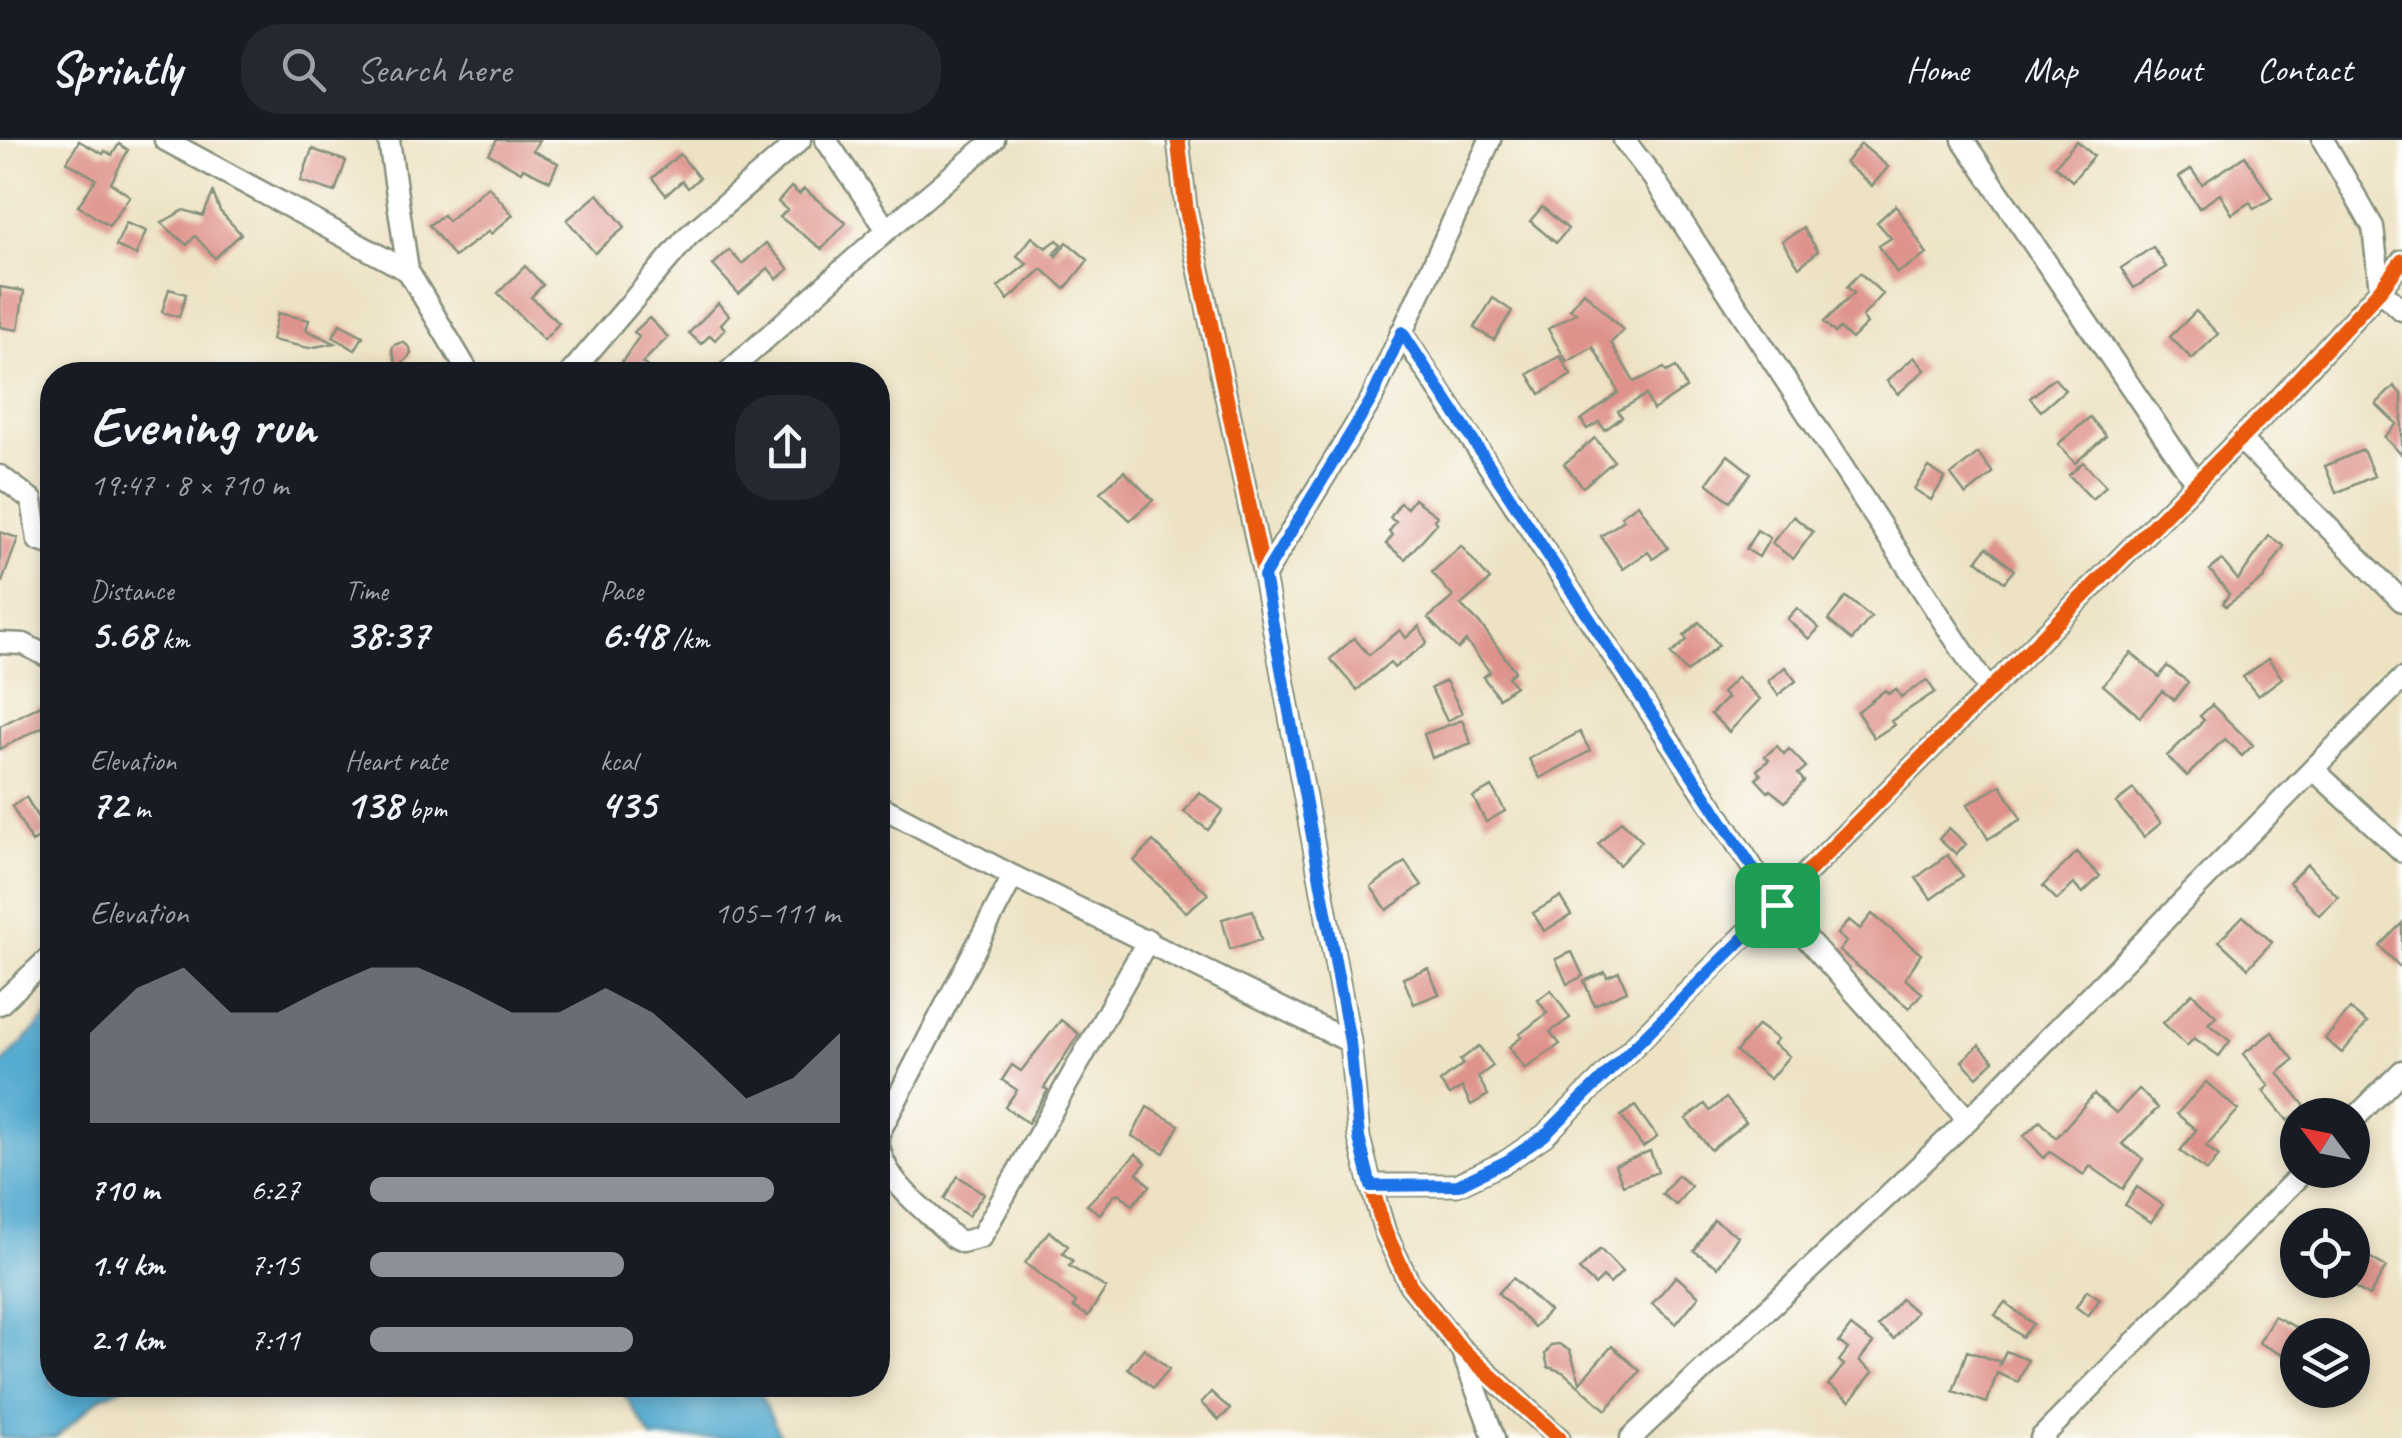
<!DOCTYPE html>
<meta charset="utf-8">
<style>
:root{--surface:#171b24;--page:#242831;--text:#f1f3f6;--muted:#9ea1a6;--line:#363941;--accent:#8c9099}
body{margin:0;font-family:Caveat,sans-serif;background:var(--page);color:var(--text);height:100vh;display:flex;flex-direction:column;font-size:38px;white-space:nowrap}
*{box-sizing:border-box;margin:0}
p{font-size:32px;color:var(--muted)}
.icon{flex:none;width:55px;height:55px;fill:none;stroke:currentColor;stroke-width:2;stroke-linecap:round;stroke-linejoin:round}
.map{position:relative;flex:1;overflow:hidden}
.panel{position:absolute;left:40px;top:222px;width:850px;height:1035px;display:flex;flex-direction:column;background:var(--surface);border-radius:40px;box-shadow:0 5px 15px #0003}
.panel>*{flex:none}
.needle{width:65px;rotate:302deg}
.tools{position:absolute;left:2280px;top:958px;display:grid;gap:20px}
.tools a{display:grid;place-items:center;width:90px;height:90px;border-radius:50%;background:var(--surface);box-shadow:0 5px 15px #0003;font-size:50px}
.pin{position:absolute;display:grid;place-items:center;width:85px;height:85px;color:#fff;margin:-42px;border-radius:20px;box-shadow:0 5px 15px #0006}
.round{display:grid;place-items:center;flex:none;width:105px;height:105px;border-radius:40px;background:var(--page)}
.headline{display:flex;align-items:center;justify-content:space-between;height:170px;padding:0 50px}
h1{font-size:55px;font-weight:700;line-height:75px}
.figures{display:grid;grid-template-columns:repeat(3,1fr);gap:15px;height:170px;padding:10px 50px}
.figures div{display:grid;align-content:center}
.figures b{font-size:42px;font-weight:700}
.figures small{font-size:28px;font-weight:400}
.figures p{font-size:28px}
.chart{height:280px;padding:20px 50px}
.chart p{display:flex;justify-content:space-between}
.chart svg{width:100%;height:180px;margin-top:10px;fill:var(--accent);opacity:.7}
ul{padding:0 50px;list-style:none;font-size:32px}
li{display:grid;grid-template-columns:160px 120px 1fr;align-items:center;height:75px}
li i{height:25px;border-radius:12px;background:var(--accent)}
header{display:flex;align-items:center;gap:60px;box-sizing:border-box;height:140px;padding:0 50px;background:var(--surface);border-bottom:2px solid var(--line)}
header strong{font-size:48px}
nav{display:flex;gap:55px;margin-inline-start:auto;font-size:35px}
.search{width:700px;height:90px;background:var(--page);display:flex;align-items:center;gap:25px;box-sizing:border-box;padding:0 35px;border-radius:40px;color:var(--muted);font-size:38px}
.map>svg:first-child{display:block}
</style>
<header>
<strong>Sprintly</strong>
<div class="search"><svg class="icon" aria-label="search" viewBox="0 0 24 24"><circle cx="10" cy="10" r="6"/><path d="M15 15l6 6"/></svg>Search here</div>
<nav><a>Home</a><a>Map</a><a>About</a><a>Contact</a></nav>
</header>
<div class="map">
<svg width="2402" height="1298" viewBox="0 0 2402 1298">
<rect width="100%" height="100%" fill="#fdfcf7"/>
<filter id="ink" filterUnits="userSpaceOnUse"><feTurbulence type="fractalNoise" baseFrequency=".01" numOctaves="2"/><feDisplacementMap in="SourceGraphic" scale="20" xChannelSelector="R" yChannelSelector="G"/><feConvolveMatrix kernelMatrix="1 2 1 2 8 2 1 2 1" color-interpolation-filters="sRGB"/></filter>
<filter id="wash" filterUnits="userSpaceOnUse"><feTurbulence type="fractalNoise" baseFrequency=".0048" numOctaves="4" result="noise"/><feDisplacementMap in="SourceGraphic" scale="40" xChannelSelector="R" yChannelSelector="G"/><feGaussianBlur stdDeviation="2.25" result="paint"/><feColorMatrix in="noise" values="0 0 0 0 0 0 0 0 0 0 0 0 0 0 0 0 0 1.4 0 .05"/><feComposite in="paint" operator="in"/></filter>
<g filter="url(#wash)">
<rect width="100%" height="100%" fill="#ede2c4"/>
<path fill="#54abd0" stroke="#3a7482" stroke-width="2.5" d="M52,872V1245H127L100,1258L55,1298H0V926Z
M618,1245H756L781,1298H652Z"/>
<g id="blocks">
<path fill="#de928b" d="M497,0H539L533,11L558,23L550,41L523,28L521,32L489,14Z
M79,1L103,14L105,11L112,15L119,4L128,10L111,43L130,56L109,86L78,66L96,39L67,22Z
M2077,1L2094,16L2072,41L2055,26Z
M1861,4L1888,27L1872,46L1845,23Z
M312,9L346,21L335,52L301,41Z
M680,14L699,38L688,48L682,41L666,55L652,38Z
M2245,16L2272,58L2254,69L2250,62L2232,74L2220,54L2199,68L2179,37L2191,29L2202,44Z
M488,46L513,75L491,94L489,91L454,117L429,85L443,75L448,81Z
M791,47L799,54L804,49L846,83L822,109L780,77L787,70L778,62Z
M213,53L220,71L241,94L215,118L195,96L187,105L161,83L184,70L203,76Z
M598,54L625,87L595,113L567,80Z
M1896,65L1927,114L1897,133L1879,106L1891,98L1877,82Z
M1542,67L1568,89L1556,103L1530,81Z
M126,83L146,91L136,115L116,106Z
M1803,88L1818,111L1799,127L1782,101Z
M1032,97L1046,108L1057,100L1062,104L1054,114L1056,116L1067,102L1088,120L1065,149L1042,129L1008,160L998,147L1027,124L1017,116Z
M766,103L789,129L777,139L768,128L739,154L713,125L729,110L742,124Z
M2153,107L2166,127L2134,148L2121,128Z
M525,126L543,145L531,157L559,183L544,200L498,153Z
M1860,133L1883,154L1862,177L1867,184L1852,199L1840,188L1835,193L1824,182L1854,153L1847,147Z
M0,147L24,151L18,190L0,187Z
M169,149L186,154L179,177L162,172Z
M1584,152L1623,190L1611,203L1634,242L1664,228L1667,232L1676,227L1686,248L1653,270L1646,255L1618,271L1622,277L1605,290L1599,282L1587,289L1581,280L1618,253L1614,242L1593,207L1567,222L1548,189L1576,173L1570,169Z
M1493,158L1512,171L1494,200L1474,188Z
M718,163L729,175L721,184L725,189L715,200L710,195L701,204L689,193Z
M2196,171L2218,194L2192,219L2170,197Z
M278,173L309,180L306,190L335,203L309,208L272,200Z
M649,178L668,197L642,223L659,235H613L639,197L634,192Z
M340,184L363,196L355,210L333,197Z
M403,202L410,208L411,214L398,229L392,210L394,205Z
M1560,216L1571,235L1540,254L1528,234Z
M1914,217L1925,230L1898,254L1887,241Z
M2054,238L2065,250L2041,271L2030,258Z
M2394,246L2402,255V315L2384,297L2397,284L2376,264Z
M2090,277L2106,296L2075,323L2058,304Z
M1595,298L1614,321L1583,347L1564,324Z
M2363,310L2374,336L2336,353L2325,326Z
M1978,313L1993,333L1966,355L1951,335Z
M1728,315L1751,333L1730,361L1707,343Z
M2083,322L2106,346L2092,359L2069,335Z
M1929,327L1945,338L1931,360L1914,349Z
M1124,331L1153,360L1130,380L1100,352Z
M1414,359L1437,376L1434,380L1437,383L1405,419L1386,404L1393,395L1389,392L1396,382L1390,378L1400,363L1407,368Z
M1638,364L1668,408L1653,419L1648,412L1623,429L1601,396L1624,380L1621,376Z
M1793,376L1813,392L1793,419L1772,403Z
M1757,390L1770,398L1759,417L1746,409Z
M0,392L18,398L2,442H0Z
M2269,396L2284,406L2263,439L2226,466L2223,463L2229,454L2210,430L2222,420L2238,440Z
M1461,406L1490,440L1461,465L1482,486L1515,531L1508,537L1515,546L1499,558L1483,537L1490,532L1466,501L1458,509L1428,478L1453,457L1432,432Z
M1987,407L2014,430L2004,442L1977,420Z
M1846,457L1871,477L1852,500L1828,480Z
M1797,468L1819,488L1809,499L1787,479Z
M1699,482L1719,505L1687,532L1671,514L1687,500L1684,496Z
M1419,486L1427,503L1394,528L1390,522L1357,550L1330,519L1354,498L1369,515L1400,490L1406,498Z
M2131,513L2159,537L2167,526L2188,542L2174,560L2162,551L2140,577L2103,545Z
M2268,519L2282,538L2258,556L2243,537Z
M1785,527L1796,541L1778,555L1768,541Z
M1737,537L1760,559L1729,592L1711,574L1727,558L1722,553Z
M1927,540L1935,552L1891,581L1894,585L1874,598L1857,572L1885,550L1888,554L1896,549L1901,557Z
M1446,541L1462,573L1447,581L1431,548Z
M43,564L52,582L0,609V586Z
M2212,565L2253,605L2242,616L2224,599L2187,636L2167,616L2204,580L2200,576Z
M1462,580L1471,603L1432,618L1424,594Z
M1580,592L1590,611L1540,638L1529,619Z
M1777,606L1784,614L1789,609L1806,627L1798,634L1804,641L1785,662L1770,650L1768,652L1756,639L1761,635L1757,630L1769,620L1765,616Z
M2001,645L2021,679L1988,699L1968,664Z
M1492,647L1505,671L1486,682L1473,657Z
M2133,649L2161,683L2144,697L2116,663Z
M1199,652L1223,670L1208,690L1184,672Z
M26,657L47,693L32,702L12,666Z
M1621,681L1642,701L1619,725L1598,704Z
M1949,688L1966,704L1956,715L1939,699Z
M1153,701L1208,754L1186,772L1134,721Z
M2076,712L2100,736L2083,753L2074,744L2057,760L2043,746Z
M1947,715L1963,736L1931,759L1916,738Z
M1405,722L1422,745L1387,770L1371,747Z
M2307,724L2338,757L2319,775L2289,742Z
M1560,757L1571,775L1544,791L1533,773Z
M1253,770L1261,800L1230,809L1222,779Z
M1872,774L1921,814L1905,839L1922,853L1909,868L1839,811L1846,802L1837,794L1849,780L1860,789Z
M2243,776L2272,802L2248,828L2219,801Z
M2402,783V829L2380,806Z
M1572,812L1583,836L1567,844L1556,819Z
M1428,828L1439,854L1414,864L1403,838Z
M1605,832L1607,837L1619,832L1627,851L1594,865L1584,841Z
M1551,850L1570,878L1550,892L1560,904L1525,929L1509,907L1522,897L1520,894L1547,873L1538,860Z
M2192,853L2216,876L2208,884L2230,901L2219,916L2194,898L2187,906L2163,883Z
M2350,869L2367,883L2342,913L2325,899Z
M1061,880L1079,894L1044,948L1048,950L1028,983L1005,967L1017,950L1002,940L1012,925L1021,931Z
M1758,885L1777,899L1773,904L1789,916L1770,939L1736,912Z
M2272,892L2294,920L2278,933L2305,966L2288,981L2263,951L2269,946L2243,914Z
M1979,905L1994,921L1977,937L1962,921Z
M1479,906L1493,926L1478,937L1488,955L1471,965L1462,947L1450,955L1440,942L1463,924L1460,920Z
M2206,942L2238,970L2206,1006L2219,1016L2207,1031L2180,1011L2196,990L2177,974Z
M2139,949L2158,968L2122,1004L2143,1019L2123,1049L2090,1026L2084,1035L2050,1012L2044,1018L2024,996L2040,981L2056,998L2094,954L2116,973Z
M1726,958L1746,982L1711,1010L1686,979L1705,964L1710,971Z
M1635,966L1657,997L1643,1007L1621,976Z
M1147,967L1179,985L1164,1013L1132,996Z
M1650,1011L1658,1032L1623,1045L1615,1025Z
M1136,1014L1146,1023L1137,1033L1150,1046L1132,1065L1119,1053L1114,1055L1100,1074L1087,1065Z
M1678,1035L1691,1046L1676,1065L1662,1054Z
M958,1036L984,1054L968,1076L944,1059Z
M2137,1047L2163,1065L2151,1082L2125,1065Z
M1714,1080L1738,1096L1718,1127L1694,1111Z
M1049,1091L1068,1106L1062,1113L1073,1121L1069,1126L1106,1148L1088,1176L1073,1167L1076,1162L1025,1123Z
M1600,1109L1622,1132L1610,1144L1603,1137L1595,1145L1579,1130Z
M2364,1114L2386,1127L2369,1156L2347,1142L2352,1140V1132Z
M1676,1136L1699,1156L1676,1184L1652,1164Z
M1513,1138L1549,1171L1534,1187L1498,1153Z
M2087,1150L2100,1159L2088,1176L2076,1167Z
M1901,1159L1916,1172L1894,1199L1878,1186Z
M2005,1162L2033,1184L2022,1197L1995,1175Z
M2274,1176L2297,1188L2282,1215L2259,1203Z
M1851,1186L1873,1203L1859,1221L1873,1232L1850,1261L1828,1245L1844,1225L1839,1221L1848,1209L1839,1202Z
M1559,1204L1570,1211L1580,1242L1612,1206L1640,1231L1606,1270L1563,1232L1548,1227L1545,1214L1551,1205Z
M1144,1208L1169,1229L1153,1248L1128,1228Z
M1967,1211L2001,1222L1999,1226L2006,1211L2028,1220L2018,1242L1997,1233L1987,1263L1953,1251Z
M1211,1252L1230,1269L1219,1280L1201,1263Z"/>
</g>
</g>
<g filter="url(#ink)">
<use href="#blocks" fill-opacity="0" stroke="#86907c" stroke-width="2.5"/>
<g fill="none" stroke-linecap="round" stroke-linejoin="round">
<g stroke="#86907c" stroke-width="25">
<path id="minor" d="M165,0L408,131L470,235
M389,0L408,131
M826,0L887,90
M1178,0L1186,68L1264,436L1350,902L1359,998L1371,1045L1385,1092L1410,1145L1460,1208L1559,1298
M1624,0L1652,36L1989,551
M1963,0L2196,343
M2323,0L2373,87L2380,150L2402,170
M1401,192L1777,765L1968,980
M569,235L688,96L800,0
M725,235L887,90L994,0
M2240,299L2402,461
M0,336L32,360L38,400L52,405
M1264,436L1371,260L1490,0
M0,503L24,504L52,519
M2313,629L2402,539
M878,665L1013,736L1350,902
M1013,736L878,995C878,1039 924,1068 954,1098L962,1102L981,1097L1148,800
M0,864L52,815
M2352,981L2402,931
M1371,1045H1457L1507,1021L1545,995L2276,263L2380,150L2402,121
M1463,1214L1494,1298
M1631,1298L1968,980L2313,629L2402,711
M2041,1298L2305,1030"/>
</g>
<use href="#minor" stroke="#fff" stroke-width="20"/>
<g stroke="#fdfcf7" stroke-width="21">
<path id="cycleway" d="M1178,0L1186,68L1264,436L1350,902L1359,998L1371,1045L1385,1092L1410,1145L1460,1208L1559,1298
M1371,1045H1457L1507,1021L1545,995L2276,263L2380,150L2402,121"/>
</g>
<use href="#cycleway" stroke="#e8590c" stroke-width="15"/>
</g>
</g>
<g fill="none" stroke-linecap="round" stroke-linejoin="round" filter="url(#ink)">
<g stroke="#fff" stroke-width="20">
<path id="route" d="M1402,192L1777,765L1545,995L1507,1021L1458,1045L1371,1046L1359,998L1350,902L1264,436L1371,260Z"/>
</g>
<use href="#route" stroke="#1a73e8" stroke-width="12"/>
</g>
</svg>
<div class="tools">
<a><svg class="needle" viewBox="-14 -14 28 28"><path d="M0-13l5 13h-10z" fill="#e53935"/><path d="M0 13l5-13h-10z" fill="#9ea1a6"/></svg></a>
<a><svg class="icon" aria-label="locate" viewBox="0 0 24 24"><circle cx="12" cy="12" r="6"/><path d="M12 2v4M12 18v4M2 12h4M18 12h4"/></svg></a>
<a><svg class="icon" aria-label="layers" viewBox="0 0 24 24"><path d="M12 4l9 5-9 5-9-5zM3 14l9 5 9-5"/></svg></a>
</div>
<div class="pin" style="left:1777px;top:765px;background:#1e9e55"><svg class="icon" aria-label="arrive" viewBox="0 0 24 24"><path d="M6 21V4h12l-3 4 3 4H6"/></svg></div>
<section class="panel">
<div class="headline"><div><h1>Evening run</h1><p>19:47 · 8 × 710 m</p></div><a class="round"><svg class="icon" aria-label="share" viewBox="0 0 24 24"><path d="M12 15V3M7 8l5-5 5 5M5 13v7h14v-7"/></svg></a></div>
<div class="figures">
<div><p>Distance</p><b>5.68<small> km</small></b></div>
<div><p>Time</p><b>38:37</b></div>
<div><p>Pace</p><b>6:48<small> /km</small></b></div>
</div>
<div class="figures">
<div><p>Elevation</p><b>72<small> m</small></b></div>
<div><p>Heart rate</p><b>138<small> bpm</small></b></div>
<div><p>kcal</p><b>435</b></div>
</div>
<div class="chart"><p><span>Elevation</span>105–111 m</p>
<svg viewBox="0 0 160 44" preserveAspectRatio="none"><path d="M0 44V22L10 11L20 6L30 17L40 17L50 11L60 6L70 6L80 11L90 17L100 17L110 11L120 17L130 27L140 38L150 33L160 22V44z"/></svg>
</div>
<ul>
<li><b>710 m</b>6:27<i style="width:86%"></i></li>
<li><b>1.4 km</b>7:15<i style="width:54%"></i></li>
<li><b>2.1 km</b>7:11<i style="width:56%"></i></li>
</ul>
</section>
</div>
